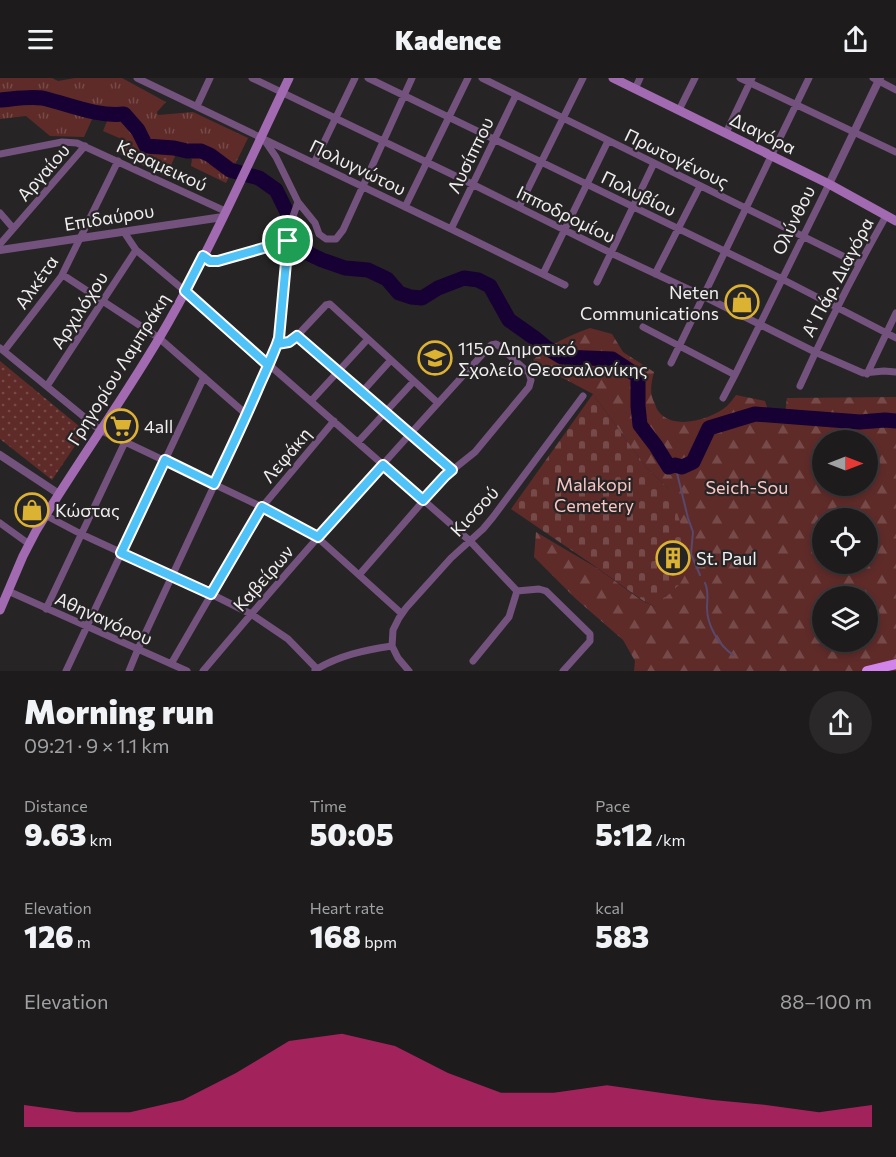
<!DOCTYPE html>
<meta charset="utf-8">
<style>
:root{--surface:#1d1b1c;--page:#2a2829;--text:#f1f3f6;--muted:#a0a1a3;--line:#3b393b;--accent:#db2777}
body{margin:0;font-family:Commissioner,sans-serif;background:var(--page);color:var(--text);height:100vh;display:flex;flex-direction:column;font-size:22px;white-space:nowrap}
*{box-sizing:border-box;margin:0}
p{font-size:20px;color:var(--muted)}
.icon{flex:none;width:33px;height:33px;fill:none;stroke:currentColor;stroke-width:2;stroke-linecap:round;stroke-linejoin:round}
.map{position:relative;height:593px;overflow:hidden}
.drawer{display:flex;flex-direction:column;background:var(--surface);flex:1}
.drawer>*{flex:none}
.needle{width:39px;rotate:90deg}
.controls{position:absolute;left:812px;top:352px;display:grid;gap:12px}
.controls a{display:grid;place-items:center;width:66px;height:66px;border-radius:50%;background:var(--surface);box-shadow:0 3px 9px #0003,0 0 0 2px var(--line);font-size:30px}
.pin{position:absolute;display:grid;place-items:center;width:51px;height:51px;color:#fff;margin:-26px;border:3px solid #fff;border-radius:50%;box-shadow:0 2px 6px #0007}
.round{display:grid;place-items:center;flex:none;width:63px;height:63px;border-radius:32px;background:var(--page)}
.overview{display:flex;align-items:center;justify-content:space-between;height:102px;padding:0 24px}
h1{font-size:33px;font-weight:800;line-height:45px}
.metrics{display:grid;grid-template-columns:repeat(3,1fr);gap:9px;height:102px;padding:6px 24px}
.metrics div{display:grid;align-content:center}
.metrics b{font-size:30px;font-weight:800}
.metrics small{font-size:16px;font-weight:400}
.metrics p{font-size:16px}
.chart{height:168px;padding:12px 24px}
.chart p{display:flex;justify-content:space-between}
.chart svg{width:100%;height:108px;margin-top:6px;fill:var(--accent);opacity:.7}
header{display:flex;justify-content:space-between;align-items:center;height:78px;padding:0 24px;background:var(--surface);font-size:27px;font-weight:800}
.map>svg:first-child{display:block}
</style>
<header><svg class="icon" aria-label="menu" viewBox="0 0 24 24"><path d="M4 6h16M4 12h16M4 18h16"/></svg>Kadence<svg class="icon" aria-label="share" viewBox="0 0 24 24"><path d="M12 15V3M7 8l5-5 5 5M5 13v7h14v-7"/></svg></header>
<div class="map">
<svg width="896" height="593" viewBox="0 0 896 593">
<defs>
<pattern id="grass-tufts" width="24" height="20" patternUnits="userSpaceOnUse" patternTransform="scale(1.5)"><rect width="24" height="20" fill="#5e2b29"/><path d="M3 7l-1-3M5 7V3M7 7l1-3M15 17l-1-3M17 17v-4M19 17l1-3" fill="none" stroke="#754a48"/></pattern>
<pattern id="forest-firs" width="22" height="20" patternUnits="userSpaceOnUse" patternTransform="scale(1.5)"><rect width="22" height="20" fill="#5e2b29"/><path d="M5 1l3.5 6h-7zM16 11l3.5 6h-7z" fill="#754a48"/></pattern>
<pattern id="cemetery-stones" width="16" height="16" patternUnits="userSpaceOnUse" patternTransform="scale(1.5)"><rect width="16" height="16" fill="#5e2b29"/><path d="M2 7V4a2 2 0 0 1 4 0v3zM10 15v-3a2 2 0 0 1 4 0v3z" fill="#754a48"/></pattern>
<pattern id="park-dots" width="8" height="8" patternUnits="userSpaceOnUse" patternTransform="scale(1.5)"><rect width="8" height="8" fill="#5e2b29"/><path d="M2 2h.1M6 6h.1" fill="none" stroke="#754a48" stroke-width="1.8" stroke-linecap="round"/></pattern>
</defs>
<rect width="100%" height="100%" fill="#272426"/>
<path fill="url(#grass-tufts)" d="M0,0H52L58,3L75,0H122L166,24L157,34L158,37L193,34L248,60L226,105L191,88L192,81L178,75L171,80L146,70L126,79L120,76L126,63L103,53L107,43L94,37L84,59L50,58L26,38L0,41Z"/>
<path fill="url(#forest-firs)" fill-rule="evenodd" d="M590,250L612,256L623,274L654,294C651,306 649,315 655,326C656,329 657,332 659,334C674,353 712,341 727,328C730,325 733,321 736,317L765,323L768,332L784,342L787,320L896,319V593H634L635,583L623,562L576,521L534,479L536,454L597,490L641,522L655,529L669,411L646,389L593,316L542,289L533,282C550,266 568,258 590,250ZM822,363H867V408H822ZM822,441H867V486H822ZM822,519H867V564H822Z"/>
<path fill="url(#cemetery-stones)" d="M593,316L646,389L669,411L693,482L680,506L655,529L642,522L596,489L511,431Z"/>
<path fill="url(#park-dots)" d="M146,70L175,78L166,99L126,79Z
M0,283L85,353L52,402L0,361Z"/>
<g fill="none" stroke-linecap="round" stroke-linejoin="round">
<path stroke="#58486c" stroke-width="2" d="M675,387L688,440L693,454L691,476L700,497
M705,505C709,513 707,522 707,530C707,548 719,567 733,577"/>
<path stroke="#170134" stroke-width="15" d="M0,22C13,21 29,18 42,20C69,26 96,39 124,36L138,52L146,68L174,70L187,73H201L210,77L230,92L259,100L276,112L287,134
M296,153L301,172L322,182L345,190L368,192L387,201L399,215L411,219L422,220L438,210L464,200L478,202L490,208L509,242L536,261L547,270L562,279L612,281L638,298V328L640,347L656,368L669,389L675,387L682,389L693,384L709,350L755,336L860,344L885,342L896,343"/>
<path stroke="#74527e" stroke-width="7" d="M137,0L451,151L565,207
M252,0L472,106L611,175L703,218L815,274L863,295L884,293L896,294
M368,0L782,201L896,260
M482,0L859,186
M740,0L896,74
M873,0L896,12
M635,11L640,0
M197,28L210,0
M679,32L695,0
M726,55L752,0
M265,63L276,79L298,124L315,145L319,156L326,161H336L343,152L412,0
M0,76L62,64L77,65L225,133
M314,85L355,0
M405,129L468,0
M519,129L583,0
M0,135L13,150
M451,151L516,17
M124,154L136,172L185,213L470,463L517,513L509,539L473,583
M0,166L85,68
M203,179L210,183H218L288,163
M543,196L608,63
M655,196L700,108
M63,197L159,260L247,337
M597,204L654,85
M643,249L735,297L723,320
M297,258L452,392
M277,265H286L294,261L326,227L330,226L438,325
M0,270L100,352L262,429L318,460L401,535
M4,273L61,199L118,83
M671,285L809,0
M867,296L896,235
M735,297L829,106
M47,308L136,172
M800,308C826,250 855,193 886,138
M362,314L390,283
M311,323L367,262
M358,364L414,303
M45,437L81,456L211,516L251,536L288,561L317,591
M0,445L29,466
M8,513L187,593
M517,513L539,511L546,513L590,556V563L563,593
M46,531L125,364
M171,586L262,429L334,343
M315,592C340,577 365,572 392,568
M66,593L204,299
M129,593L138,571L247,337L277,265L281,247L288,163L290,147L298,124
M203,593C296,482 393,374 491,267L496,266L499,268L529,295L531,302L529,309L475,374L445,398L359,497
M409,593L398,580L392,568L393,552L399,540L406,530L451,480L483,451L493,439L583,318"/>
<path stroke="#74527e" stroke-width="8" d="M829,106L880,0
M0,172L223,139
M0,377L59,416"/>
<path stroke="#a16ab1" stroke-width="9" d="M613,0L829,106L896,143
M0,532L23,478L36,453C78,383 127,317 168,245C213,166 250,82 289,0"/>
<path stroke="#d384ea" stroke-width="10" d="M867,593L896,586"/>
</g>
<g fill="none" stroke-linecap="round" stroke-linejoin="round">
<g stroke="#fff" stroke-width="12">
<path id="route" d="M288,163L279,260C274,276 266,292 259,308C245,341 230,373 214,406L165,382L121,475L211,516L262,429L318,459L383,387L423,422L445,398L452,392L297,258L289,264L277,266L268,287L185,213L203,178L210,183H218L288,163"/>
</g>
<use href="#route" stroke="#4fc3f7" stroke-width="8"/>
</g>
<defs>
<g id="shop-ring" transform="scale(1.725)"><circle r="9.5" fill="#272426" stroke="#dcb233" stroke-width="1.5"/><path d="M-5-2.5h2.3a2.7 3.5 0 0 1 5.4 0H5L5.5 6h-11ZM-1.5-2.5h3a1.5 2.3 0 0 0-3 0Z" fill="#dcb233"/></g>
<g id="school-ring" transform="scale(1.725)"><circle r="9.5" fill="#272426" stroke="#dcb233" stroke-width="1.5"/><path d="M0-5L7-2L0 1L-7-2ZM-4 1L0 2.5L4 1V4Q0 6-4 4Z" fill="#dcb233"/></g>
<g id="supermarket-ring" transform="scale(1.725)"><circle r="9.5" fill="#272426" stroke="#dcb233" stroke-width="1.5"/><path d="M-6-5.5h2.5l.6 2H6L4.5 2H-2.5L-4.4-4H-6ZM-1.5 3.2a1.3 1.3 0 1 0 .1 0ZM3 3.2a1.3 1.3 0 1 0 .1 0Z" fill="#dcb233"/></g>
<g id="building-ring" transform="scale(1.725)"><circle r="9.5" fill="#272426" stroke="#dcb233" stroke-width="1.5"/><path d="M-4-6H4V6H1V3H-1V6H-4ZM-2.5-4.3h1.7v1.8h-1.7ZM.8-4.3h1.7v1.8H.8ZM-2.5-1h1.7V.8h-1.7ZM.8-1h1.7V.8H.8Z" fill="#dcb233"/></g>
</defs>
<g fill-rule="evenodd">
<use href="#shop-ring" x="742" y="224"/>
<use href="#school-ring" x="435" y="280"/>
<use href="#supermarket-ring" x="121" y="348"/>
<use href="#shop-ring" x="32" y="432"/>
<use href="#building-ring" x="673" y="480"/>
</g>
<g text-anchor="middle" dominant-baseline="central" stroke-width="4.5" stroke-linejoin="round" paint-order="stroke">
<g font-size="18" fill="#f0eeef" stroke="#272426">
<text transform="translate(763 55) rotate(26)">Διαγόρα</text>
<text transform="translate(470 77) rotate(-64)">Λυσίππου</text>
<text transform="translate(677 80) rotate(26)">Πρωτογένους</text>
<text transform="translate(162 87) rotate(25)">Κεραμεικού</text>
<text transform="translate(358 89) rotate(26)">Πολυγνώτου</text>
<text transform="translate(43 94) rotate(-49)">Αργαίου</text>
<text transform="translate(639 115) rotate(26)">Πολυβίου</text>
<text transform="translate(566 136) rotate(26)">Ιπποδρομίου</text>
<text transform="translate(109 139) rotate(-9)">Επιδαύρου</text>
<text transform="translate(793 142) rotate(-64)">Ολύνθου</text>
<text transform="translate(837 199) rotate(-62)">Α' Πάρ. Διαγόρα</text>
<text transform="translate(36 204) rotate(-55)">Αλκέτα</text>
<text transform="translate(79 232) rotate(-57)">Αρχιλόχου</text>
<text transform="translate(118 291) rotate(-58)">Γρηγορίου Λαμπράκη</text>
<text transform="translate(286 377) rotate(-50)">Λεφάκη</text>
<text transform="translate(474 433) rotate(-47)">Κισσού</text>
<text transform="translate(263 500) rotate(-49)">Καβείρων</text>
<text transform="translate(104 540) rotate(24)">Αθηναγόρου</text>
</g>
<g font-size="18" fill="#f0eeef" stroke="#272426" text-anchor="start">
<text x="719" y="214" text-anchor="end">Neten<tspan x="719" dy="21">Communications</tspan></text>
<text x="458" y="270">115o Δημοτικό<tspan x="458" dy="21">Σχολείο Θεσσαλονίκης</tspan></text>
<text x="144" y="348">4all</text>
<text x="55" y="432">Κώστας</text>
<text x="696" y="480">St. Paul</text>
</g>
<g font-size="18" fill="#fac6c2" stroke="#272426">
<text x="594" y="406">Malakopi<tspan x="594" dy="21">Cemetery</tspan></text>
<text x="747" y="409">Seich-Sou</text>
</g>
</g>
</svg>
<div class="controls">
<a><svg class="needle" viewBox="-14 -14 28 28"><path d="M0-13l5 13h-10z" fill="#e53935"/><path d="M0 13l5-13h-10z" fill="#a0a1a3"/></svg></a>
<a><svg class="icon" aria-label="locate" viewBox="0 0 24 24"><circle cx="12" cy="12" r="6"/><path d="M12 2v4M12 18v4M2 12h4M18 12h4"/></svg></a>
<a><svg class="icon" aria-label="layers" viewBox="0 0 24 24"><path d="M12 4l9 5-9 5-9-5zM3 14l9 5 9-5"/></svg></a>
</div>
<div class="pin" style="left:288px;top:163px;background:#1e9e55"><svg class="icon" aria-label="arrive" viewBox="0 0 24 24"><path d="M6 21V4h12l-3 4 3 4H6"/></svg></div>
</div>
<section class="drawer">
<div class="overview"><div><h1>Morning run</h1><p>09:21 · 9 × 1.1 km</p></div><a class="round"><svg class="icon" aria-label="share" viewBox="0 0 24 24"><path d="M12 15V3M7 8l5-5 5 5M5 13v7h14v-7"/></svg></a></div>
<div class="metrics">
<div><p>Distance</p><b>9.63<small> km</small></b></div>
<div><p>Time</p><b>50:05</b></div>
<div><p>Pace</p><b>5:12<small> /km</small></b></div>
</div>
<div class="metrics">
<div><p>Elevation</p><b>126<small> m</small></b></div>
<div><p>Heart rate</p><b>168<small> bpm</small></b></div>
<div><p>kcal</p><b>583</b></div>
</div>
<div class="chart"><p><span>Elevation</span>88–100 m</p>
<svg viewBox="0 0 160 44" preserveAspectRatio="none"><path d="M0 44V35L10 38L20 38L30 33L40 22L50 9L60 6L70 11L80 22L90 30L100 30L110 27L120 30L130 33L140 35L150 38L160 35V44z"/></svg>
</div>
</section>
